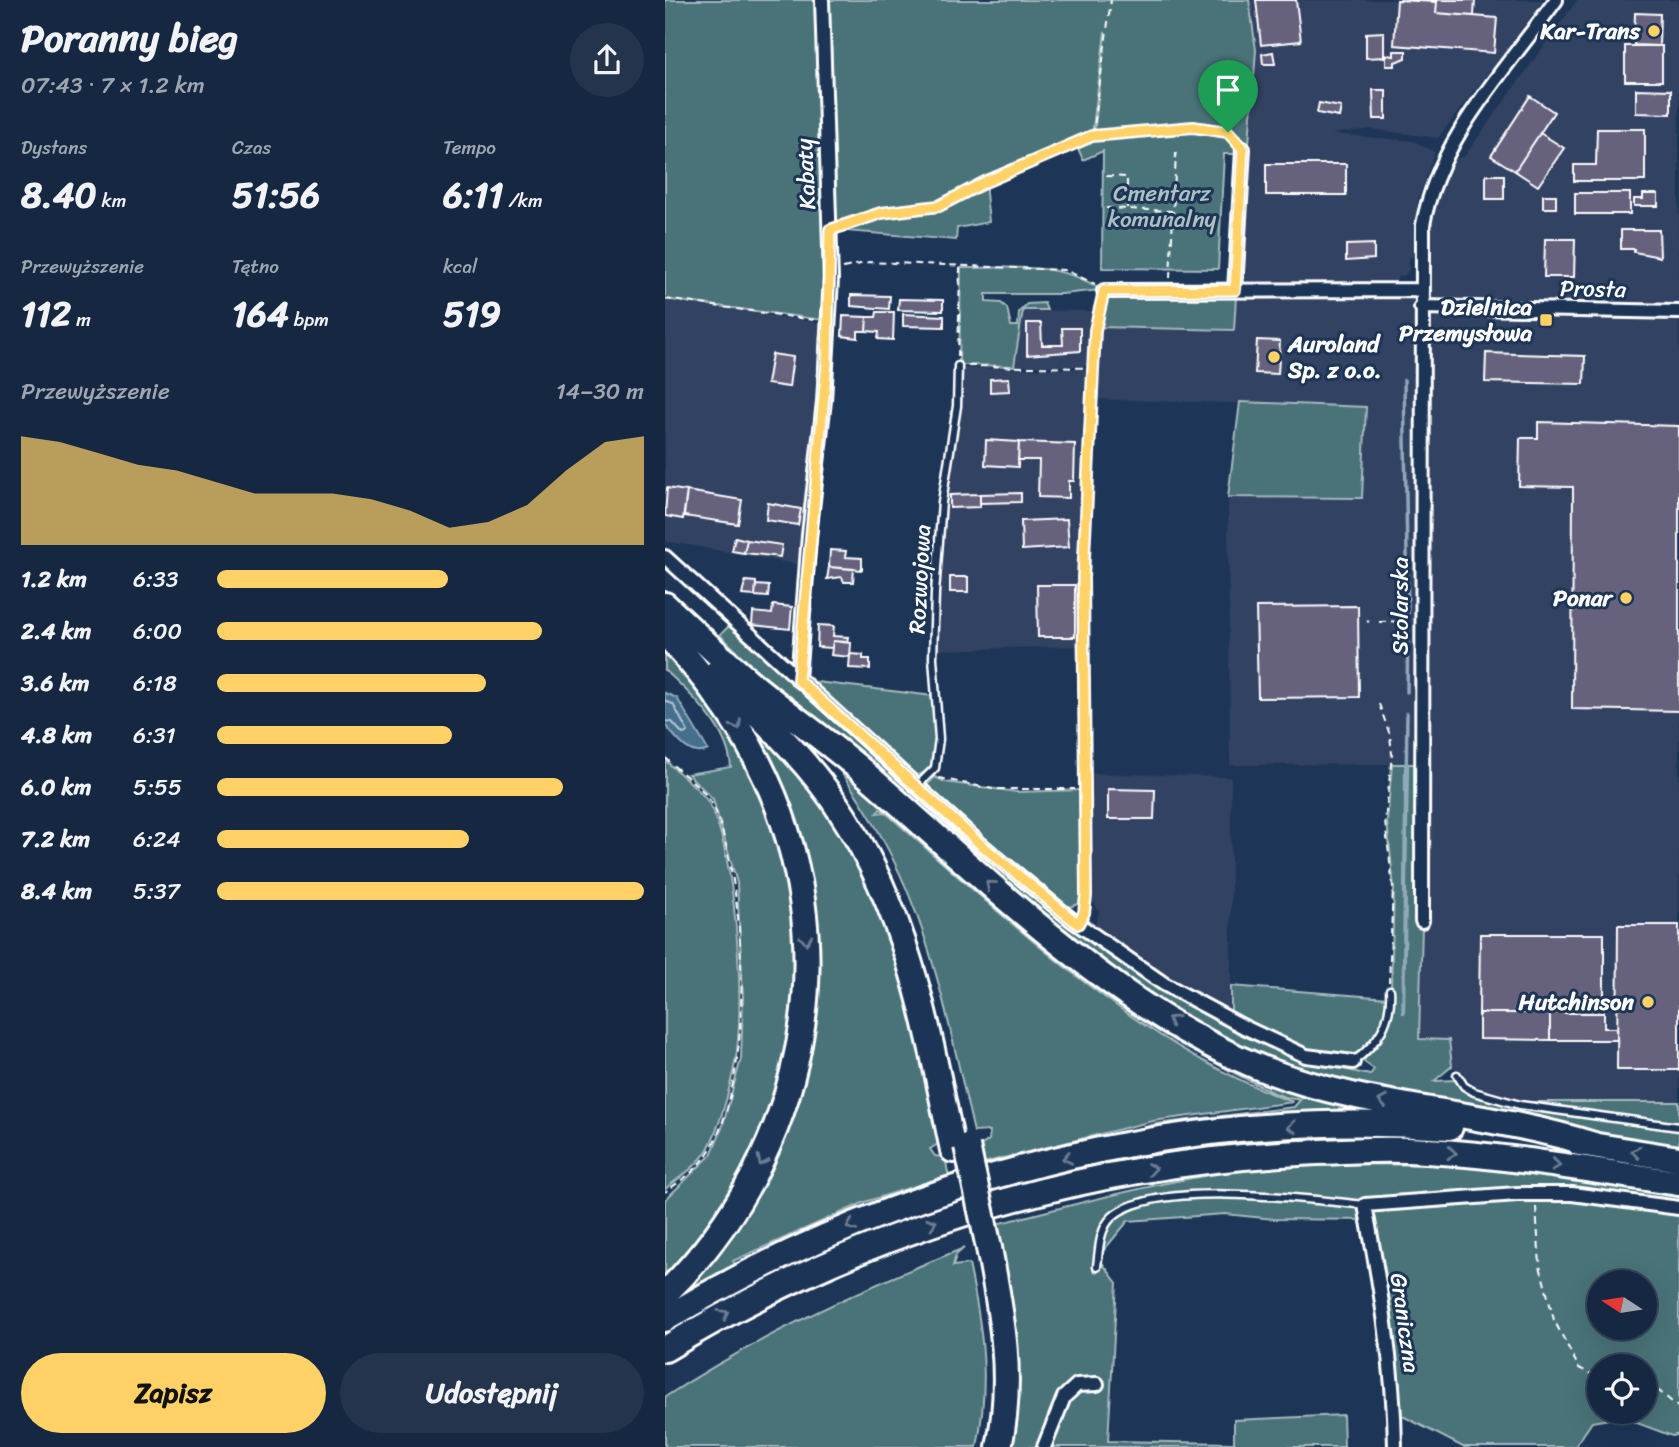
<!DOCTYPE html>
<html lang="pl">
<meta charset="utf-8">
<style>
:root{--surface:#162841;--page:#23344c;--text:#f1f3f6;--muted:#9ea6b1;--line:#35445a;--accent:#ffd166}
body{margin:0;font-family:Sriracha,sans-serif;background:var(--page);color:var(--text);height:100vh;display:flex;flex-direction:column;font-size:26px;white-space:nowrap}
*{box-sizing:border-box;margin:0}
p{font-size:23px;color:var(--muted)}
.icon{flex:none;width:38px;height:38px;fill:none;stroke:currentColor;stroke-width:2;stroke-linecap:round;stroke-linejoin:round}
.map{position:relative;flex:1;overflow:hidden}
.panel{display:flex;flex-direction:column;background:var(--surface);width:665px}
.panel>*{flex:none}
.needle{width:46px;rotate:282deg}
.controls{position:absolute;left:922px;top:1270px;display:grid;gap:14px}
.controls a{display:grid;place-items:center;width:70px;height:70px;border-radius:50%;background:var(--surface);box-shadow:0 7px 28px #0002,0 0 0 2px var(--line);font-size:35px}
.pin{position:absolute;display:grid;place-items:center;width:60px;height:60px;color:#fff;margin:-72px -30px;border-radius:50% 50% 50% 0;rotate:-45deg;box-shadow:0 0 7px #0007}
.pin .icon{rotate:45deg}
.round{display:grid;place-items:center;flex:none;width:74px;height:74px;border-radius:37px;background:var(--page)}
.head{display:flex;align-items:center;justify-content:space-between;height:119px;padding:0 21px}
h1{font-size:38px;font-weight:700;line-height:52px}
.metrics{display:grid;grid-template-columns:repeat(3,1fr);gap:10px;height:119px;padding:7px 21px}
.metrics div{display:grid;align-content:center}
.metrics b{font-size:35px;font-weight:700}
.metrics small{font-size:19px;font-weight:400}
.metrics p{font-size:19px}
.chart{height:196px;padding:14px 21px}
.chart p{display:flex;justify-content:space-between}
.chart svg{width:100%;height:126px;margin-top:7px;fill:var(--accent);opacity:.7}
.cta{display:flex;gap:14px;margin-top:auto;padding:14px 21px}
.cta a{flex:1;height:80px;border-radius:42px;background:var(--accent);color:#111;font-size:28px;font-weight:700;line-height:80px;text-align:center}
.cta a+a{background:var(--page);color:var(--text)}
ul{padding:0 21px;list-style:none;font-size:23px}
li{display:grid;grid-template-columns:112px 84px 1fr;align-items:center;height:52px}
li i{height:18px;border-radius:9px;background:var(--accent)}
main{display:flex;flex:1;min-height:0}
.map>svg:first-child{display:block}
</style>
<main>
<section class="panel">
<div class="head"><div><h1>Poranny bieg</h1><p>07:43 · 7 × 1.2 km</p></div><a class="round"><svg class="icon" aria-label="share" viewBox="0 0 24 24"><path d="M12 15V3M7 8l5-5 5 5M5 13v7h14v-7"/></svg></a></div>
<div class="metrics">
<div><p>Dystans</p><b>8.40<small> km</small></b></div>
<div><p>Czas</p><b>51:56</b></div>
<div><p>Tempo</p><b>6:11<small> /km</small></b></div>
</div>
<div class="metrics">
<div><p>Przewyższenie</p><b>112<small> m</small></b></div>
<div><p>Tętno</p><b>164<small> bpm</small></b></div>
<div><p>kcal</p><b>519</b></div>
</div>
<div class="chart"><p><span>Przewyższenie</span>14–30 m</p>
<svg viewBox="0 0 160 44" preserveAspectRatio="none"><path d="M0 44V6L10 8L20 12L30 16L40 18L50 22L60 26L70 26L80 26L90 28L100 32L110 38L120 36L130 30L140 18L150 8L160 6V44z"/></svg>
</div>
<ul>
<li><b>1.2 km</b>6:33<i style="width:54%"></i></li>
<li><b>2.4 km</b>6:00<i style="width:76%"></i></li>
<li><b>3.6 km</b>6:18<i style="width:63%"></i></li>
<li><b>4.8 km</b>6:31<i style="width:55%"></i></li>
<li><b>6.0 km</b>5:55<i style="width:81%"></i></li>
<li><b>7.2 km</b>6:24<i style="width:59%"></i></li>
<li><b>8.4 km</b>5:37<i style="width:100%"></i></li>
</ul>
<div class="cta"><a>Zapisz</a><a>Udostępnij</a></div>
</section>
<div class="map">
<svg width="1014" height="1447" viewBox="0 0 1014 1447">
<rect width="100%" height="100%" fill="#1d3557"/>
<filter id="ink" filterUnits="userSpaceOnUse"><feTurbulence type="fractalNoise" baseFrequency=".0143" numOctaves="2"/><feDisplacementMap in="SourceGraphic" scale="14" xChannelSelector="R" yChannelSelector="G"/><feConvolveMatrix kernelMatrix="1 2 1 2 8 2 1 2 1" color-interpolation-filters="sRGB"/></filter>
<g filter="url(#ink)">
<path fill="#334263" d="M584,0H879L773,138L706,129L666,134L748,141L770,152L753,199L750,256L744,258V270L740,275L732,277V284L574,283L578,149L584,143L591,50Z
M912,0H1014V1102H858L812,1087L787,1066L784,1040H754L755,764L565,765L563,497L697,498L701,407L427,399L432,327L569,330L571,296L757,290L765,286L766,221L786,160L799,157Z
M0,299L160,324L141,566L0,541Z
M358,310L429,311L426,366H349Z
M294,368L427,369L420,476L416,646L273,650L278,538L294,403Z
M421,773L566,777V1017L500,983L429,929L434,912L429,902L424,904Z"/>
<path fill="#497378" stroke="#a4b9bc" stroke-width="2" fill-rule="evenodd" d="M0,0H584L591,50L584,143L571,154H559L553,269L437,268L438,151L418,160L412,146L429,136L440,32L427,135L303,189L304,192L320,184L324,222L292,228L291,240L169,230L158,320L0,299Z
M296,268C343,268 396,261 436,290L397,294H321V302L336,303L342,308L346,326H353L354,312L362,304L379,303L382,310H358L349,366L294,365Z
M571,296L569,330L432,327L438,297Z
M575,402L701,407L697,498L563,497Z
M64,626L169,721L185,728L425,939L647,1062L705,1075L709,1069L698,1061L716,1042L722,1027L726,989L729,888L722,822L727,764H740L739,1014L743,764H750L752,925H757L754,1039L784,1040L787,1066L769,1081L790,1080L814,1097L865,1109L1014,1131V1146L859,1120L604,1065L445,972L108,686L55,635Z
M0,653L31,684L74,743L108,826L127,902L133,950L125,1061L61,1209L0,1277V1200L46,1155L57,1128L76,1059L78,998L72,883L48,799L23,774L66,767C63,728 27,695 0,670Z
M143,681L268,696C269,716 281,775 249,775Z
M59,695L159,800L229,931L278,1141L265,1149L270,1156L280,1157L284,1178L217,1202L281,1176L200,1202L68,1261L70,1264L88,1256L0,1305L103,1161L145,927Z
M166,759L442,989L725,1112L616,1114L457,1134L490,1124L629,1107L636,1099C620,1101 598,1087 583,1080C450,1014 337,913 227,815L215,809L212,813L220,812C341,918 474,1047 628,1102L488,1121L318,1163L314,1147L324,1140L325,1131L309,1132C275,988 259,881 166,759Z
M0,760C14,774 36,789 45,805C71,856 80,1001 71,1058C65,1088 57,1122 43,1149C33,1166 15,1177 0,1189Z
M270,777L280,782L352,792L418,790L417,903L404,907L339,860L260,787Z
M566,986L723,998C707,1100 623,1045 566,1017Z
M858,1102H1014V1125Z
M658,1164L797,1165L1014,1194V1434L1007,1436L956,1417L927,1422L910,1447H798L730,1412L703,1220L609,1219L560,1214L463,1221L433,1257L452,1283L443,1441L569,1443V1420L678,1415L679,1447H343L337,1266L331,1224C440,1197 546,1166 658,1164ZM934,1283H980V1328H934ZM934,1367H980V1412H934Z
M288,1198L290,1207L0,1339V1329L108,1270Z
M299,1248L291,1255L288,1266L304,1264C318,1330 325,1380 312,1447H0V1397C93,1336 195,1289 299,1248Z"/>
<path fill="#456f8d" stroke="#8fa9bb" stroke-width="2" d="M0,693L12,698L43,750C24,759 12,738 0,725Z"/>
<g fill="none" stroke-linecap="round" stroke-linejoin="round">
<path stroke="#b5c5d1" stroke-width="2" d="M0,701L8,704L23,732L18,734L7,722L0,721"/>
<path stroke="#8fa9bb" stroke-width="3.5" d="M739,380L743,613
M742,692L743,625
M738,1012L742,713"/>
</g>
<path fill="#66627e" stroke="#fff" stroke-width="2" d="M591,0H631L636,41L596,45Z
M732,0L772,2L771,13L832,18L829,53L729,45Z
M735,0H810L809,16L771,13L772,2Z
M970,13L995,14L994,46L969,45Z
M719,32V57L701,58V33Z
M960,46H997V81H960Z
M729,51H741V58L730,62V66H721V55L729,56Z
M608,52L610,64H598L597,54Z
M971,89L1006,90V114L971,113Z
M708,90H721V119H709Z
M865,96L889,112L850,171L826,156Z
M654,103L676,107L674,117L652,113Z
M932,129H980V181H909V165H931Z
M875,133L899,148L873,186L850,171Z
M601,164H681V195H601Z
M821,175H839V199H821Z
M910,193H965V214H910Z
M978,194H993V206H969V199H978Z
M878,195H891V208H878Z
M956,230H994L995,257L969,252V249H956Z
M880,239H910L909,277H879Z
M709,244V259L681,261V245Z
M186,295L225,296L224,309L186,306Z
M234,299L278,300V311L233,310Z
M212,312H229L228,340L213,339L214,332L201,331L202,317H211Z
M238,314L279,316V327L238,326Z
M178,316L202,317L201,331H193V338L177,336Z
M362,323H376L377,345H398L397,328H415V351L362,355Z
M592,340L615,341L613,374L590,373Z
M821,353L920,356L919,384L820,382Z
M107,354L128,357L124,387L102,384Z
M344,378L345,391L325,392V379Z
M873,422L1014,426V711L907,709L908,487L854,486L855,438H873Z
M321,440L354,442L353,467L320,465Z
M354,442L410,444L409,481H404V498L373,497L374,460H353Z
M2,488L22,491L18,519L0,516Z
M22,491L77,500L73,524L19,516Z
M356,493V502L315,503V494Z
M315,494V507L285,508V495Z
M103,503L136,509L133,525L101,520Z
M402,519L404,547L357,550L356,521Z
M70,537L82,540L79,553L67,551Z
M82,540L117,545L115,557L79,553Z
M165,550L181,551L180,557L197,558V570L164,567Z
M164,567L189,569L188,582H179L177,577L162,579Z
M285,577H303V592H285Z
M80,581L91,582L90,596L77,595Z
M91,585L104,586L103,597L90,596Z
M372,585H410V637H373Z
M108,605L127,607L125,629L87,625L88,612L107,614Z
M693,606L694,697L593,698L591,607Z
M153,625L169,626L168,636L183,637L182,642L168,641L167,648L152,647Z
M168,641L186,643L185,657L166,655Z
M185,654L198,655V659H205V669L184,668Z
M443,789L490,790L489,819H443Z
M953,925H1014V1070H952Z
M815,934H939V1013H814Z
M939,996L953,997V1007H939Z
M814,1013H885V1040L814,1039Z
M885,1013H939V1028H952V1040H885Z"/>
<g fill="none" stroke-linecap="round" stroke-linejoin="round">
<g stroke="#fff" stroke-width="11">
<path id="lane" d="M252,786L270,768L274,739L268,658L270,593L277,502L292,406L293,366
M413,924L419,913L421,896L420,776
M688,1062C713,1043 727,1022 725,990
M792,1075L799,1086L809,1092L855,1105L1014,1127
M432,1267C434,1251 434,1229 447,1217C489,1179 645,1199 700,1205"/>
</g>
<g stroke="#fff" stroke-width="18">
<path id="street" d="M570,290L578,149
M439,291L757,290
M756,307L1014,312
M0,557L314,843L407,920L499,984L579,1027L641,1056L688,1062
M133,680L144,535L159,401L166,279L157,0
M757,921L758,225C773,139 840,70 891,0
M379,1447L399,1397L412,1385L432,1384
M730,1447C729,1365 715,1285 700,1205L852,1194H907L1014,1208"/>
</g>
<g stroke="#fff" stroke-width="30">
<path id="highway" d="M0,605C27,630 54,656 82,680C121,713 164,742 203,776C320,878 454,1013 601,1070C706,1110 822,1111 929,1145
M0,633C36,673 69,714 93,762C185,942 142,1155 0,1294
M51,673C96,717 144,761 178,815C244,916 264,1034 288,1150
M914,1143L1014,1159
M324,1248C337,1316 349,1378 334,1447
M0,1319C232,1180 514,1106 785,1127
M0,1349C193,1232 410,1164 635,1153C677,1151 720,1148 762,1151C847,1156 930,1171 1014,1183"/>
</g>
<path stroke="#fff" stroke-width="2" stroke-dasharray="7 5" stroke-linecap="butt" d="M428,135L446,0
M441,176L462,177V208
M441,208L507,211
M176,227L216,213L274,206L320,182L427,136L533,127L563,132L572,138
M178,268L204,262L400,270L430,284
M505,278L511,153
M0,299L149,320
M293,357L295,268
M303,366L427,368
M702,621L704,622
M714,622L743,621
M714,704L725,735L727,754L720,822L728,887L724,982
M0,757C16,775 41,787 50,810C82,892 91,1077 43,1153C33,1170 15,1181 0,1192
M420,768C417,654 416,539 424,425C426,385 425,341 436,302
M274,778L327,789H410
M871,1207L875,1266L889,1320L914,1368L934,1378
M980,1388L994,1391L1014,1408"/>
<use href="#lane" stroke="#1d3557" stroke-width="6"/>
<use href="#street" stroke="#1d3557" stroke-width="12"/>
<use href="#highway" stroke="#1d3557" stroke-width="24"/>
<g stroke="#fff" stroke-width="30" stroke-linecap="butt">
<path id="highway-bridge" d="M302,1146L324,1248"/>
</g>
<use href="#highway-bridge" stroke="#1d3557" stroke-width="24"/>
</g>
<defs><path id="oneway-chevron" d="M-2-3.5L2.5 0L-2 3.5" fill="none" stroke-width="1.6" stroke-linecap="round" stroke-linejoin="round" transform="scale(1.75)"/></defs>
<g stroke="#6c7c92">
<use href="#oneway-chevron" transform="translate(72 725) rotate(59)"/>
<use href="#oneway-chevron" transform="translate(325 885) rotate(-139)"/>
<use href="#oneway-chevron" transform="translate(141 940) rotate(85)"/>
<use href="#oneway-chevron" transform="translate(507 1020) rotate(-149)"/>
<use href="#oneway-chevron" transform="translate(718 1101) rotate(-170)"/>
<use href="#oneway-chevron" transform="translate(627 1127) rotate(176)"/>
<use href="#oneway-chevron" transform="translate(971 1152) rotate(-171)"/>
<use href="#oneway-chevron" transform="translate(787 1153) rotate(5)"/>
<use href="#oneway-chevron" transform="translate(402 1158) rotate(168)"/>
<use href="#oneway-chevron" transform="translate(97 1161) rotate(116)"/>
<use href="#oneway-chevron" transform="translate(891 1165) rotate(8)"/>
<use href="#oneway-chevron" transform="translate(487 1169) rotate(-9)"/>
<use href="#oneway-chevron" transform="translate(267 1223) rotate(-19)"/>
<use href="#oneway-chevron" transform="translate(186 1226) rotate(157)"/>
<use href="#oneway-chevron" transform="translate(59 1314) rotate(-30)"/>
</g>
</g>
<g fill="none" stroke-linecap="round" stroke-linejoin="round" filter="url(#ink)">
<g stroke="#fff" stroke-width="14">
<path id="route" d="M528,127L563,132L578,149L570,290L439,291L430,330L418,578L421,896L419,913L413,924L314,843L133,680L162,363L165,230L216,213L274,206L320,182L427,136Z"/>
</g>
<use href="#route" stroke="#ffd166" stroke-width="9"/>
</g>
<g fill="#ffd166" stroke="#1d3557" stroke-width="2.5">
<circle cx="989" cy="31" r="7"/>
<rect x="874" y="313" width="14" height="14" rx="3.5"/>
<circle cx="609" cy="357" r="7"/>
<circle cx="961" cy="598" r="7"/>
<circle cx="983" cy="1002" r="7"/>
</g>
<g text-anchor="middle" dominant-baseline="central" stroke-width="6" stroke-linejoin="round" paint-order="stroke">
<g font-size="23" font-weight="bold" fill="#fff" stroke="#1d3557" text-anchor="end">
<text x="975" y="31">Kar-Trans</text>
<text x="867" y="307">Dzielnica<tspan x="867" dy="26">Przemysłowa</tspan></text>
<text x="623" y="344" text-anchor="start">Auroland<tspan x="623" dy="26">Sp. z o.o.</tspan></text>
<text x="947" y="598">Ponar</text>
<text x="969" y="1002">Hutchinson</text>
</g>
<g font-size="23" fill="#fff" stroke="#1d3557">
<text transform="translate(141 174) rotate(-93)">Kabaty</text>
<text transform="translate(928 289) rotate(1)">Prosta</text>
<text transform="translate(255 579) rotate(-87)">Rozwojowa</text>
<text transform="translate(735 606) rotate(-90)">Stolarska</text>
<text transform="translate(740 1323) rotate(82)">Graniczna</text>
</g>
<g font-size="23" fill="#adc0c2" stroke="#1d3557">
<text x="497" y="193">Cmentarz<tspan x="497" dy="26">komunalny</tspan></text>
</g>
</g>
</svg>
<div class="controls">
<a><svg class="needle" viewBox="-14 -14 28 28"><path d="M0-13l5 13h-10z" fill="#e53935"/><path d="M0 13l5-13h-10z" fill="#9ea6b1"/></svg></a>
<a><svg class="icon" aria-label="locate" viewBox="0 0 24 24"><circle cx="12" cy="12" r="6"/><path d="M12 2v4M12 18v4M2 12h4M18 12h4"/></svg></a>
</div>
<div class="pin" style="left:563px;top:132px;background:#1e9e55"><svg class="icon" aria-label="arrive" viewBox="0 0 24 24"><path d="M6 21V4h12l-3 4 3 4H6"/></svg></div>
</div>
</main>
